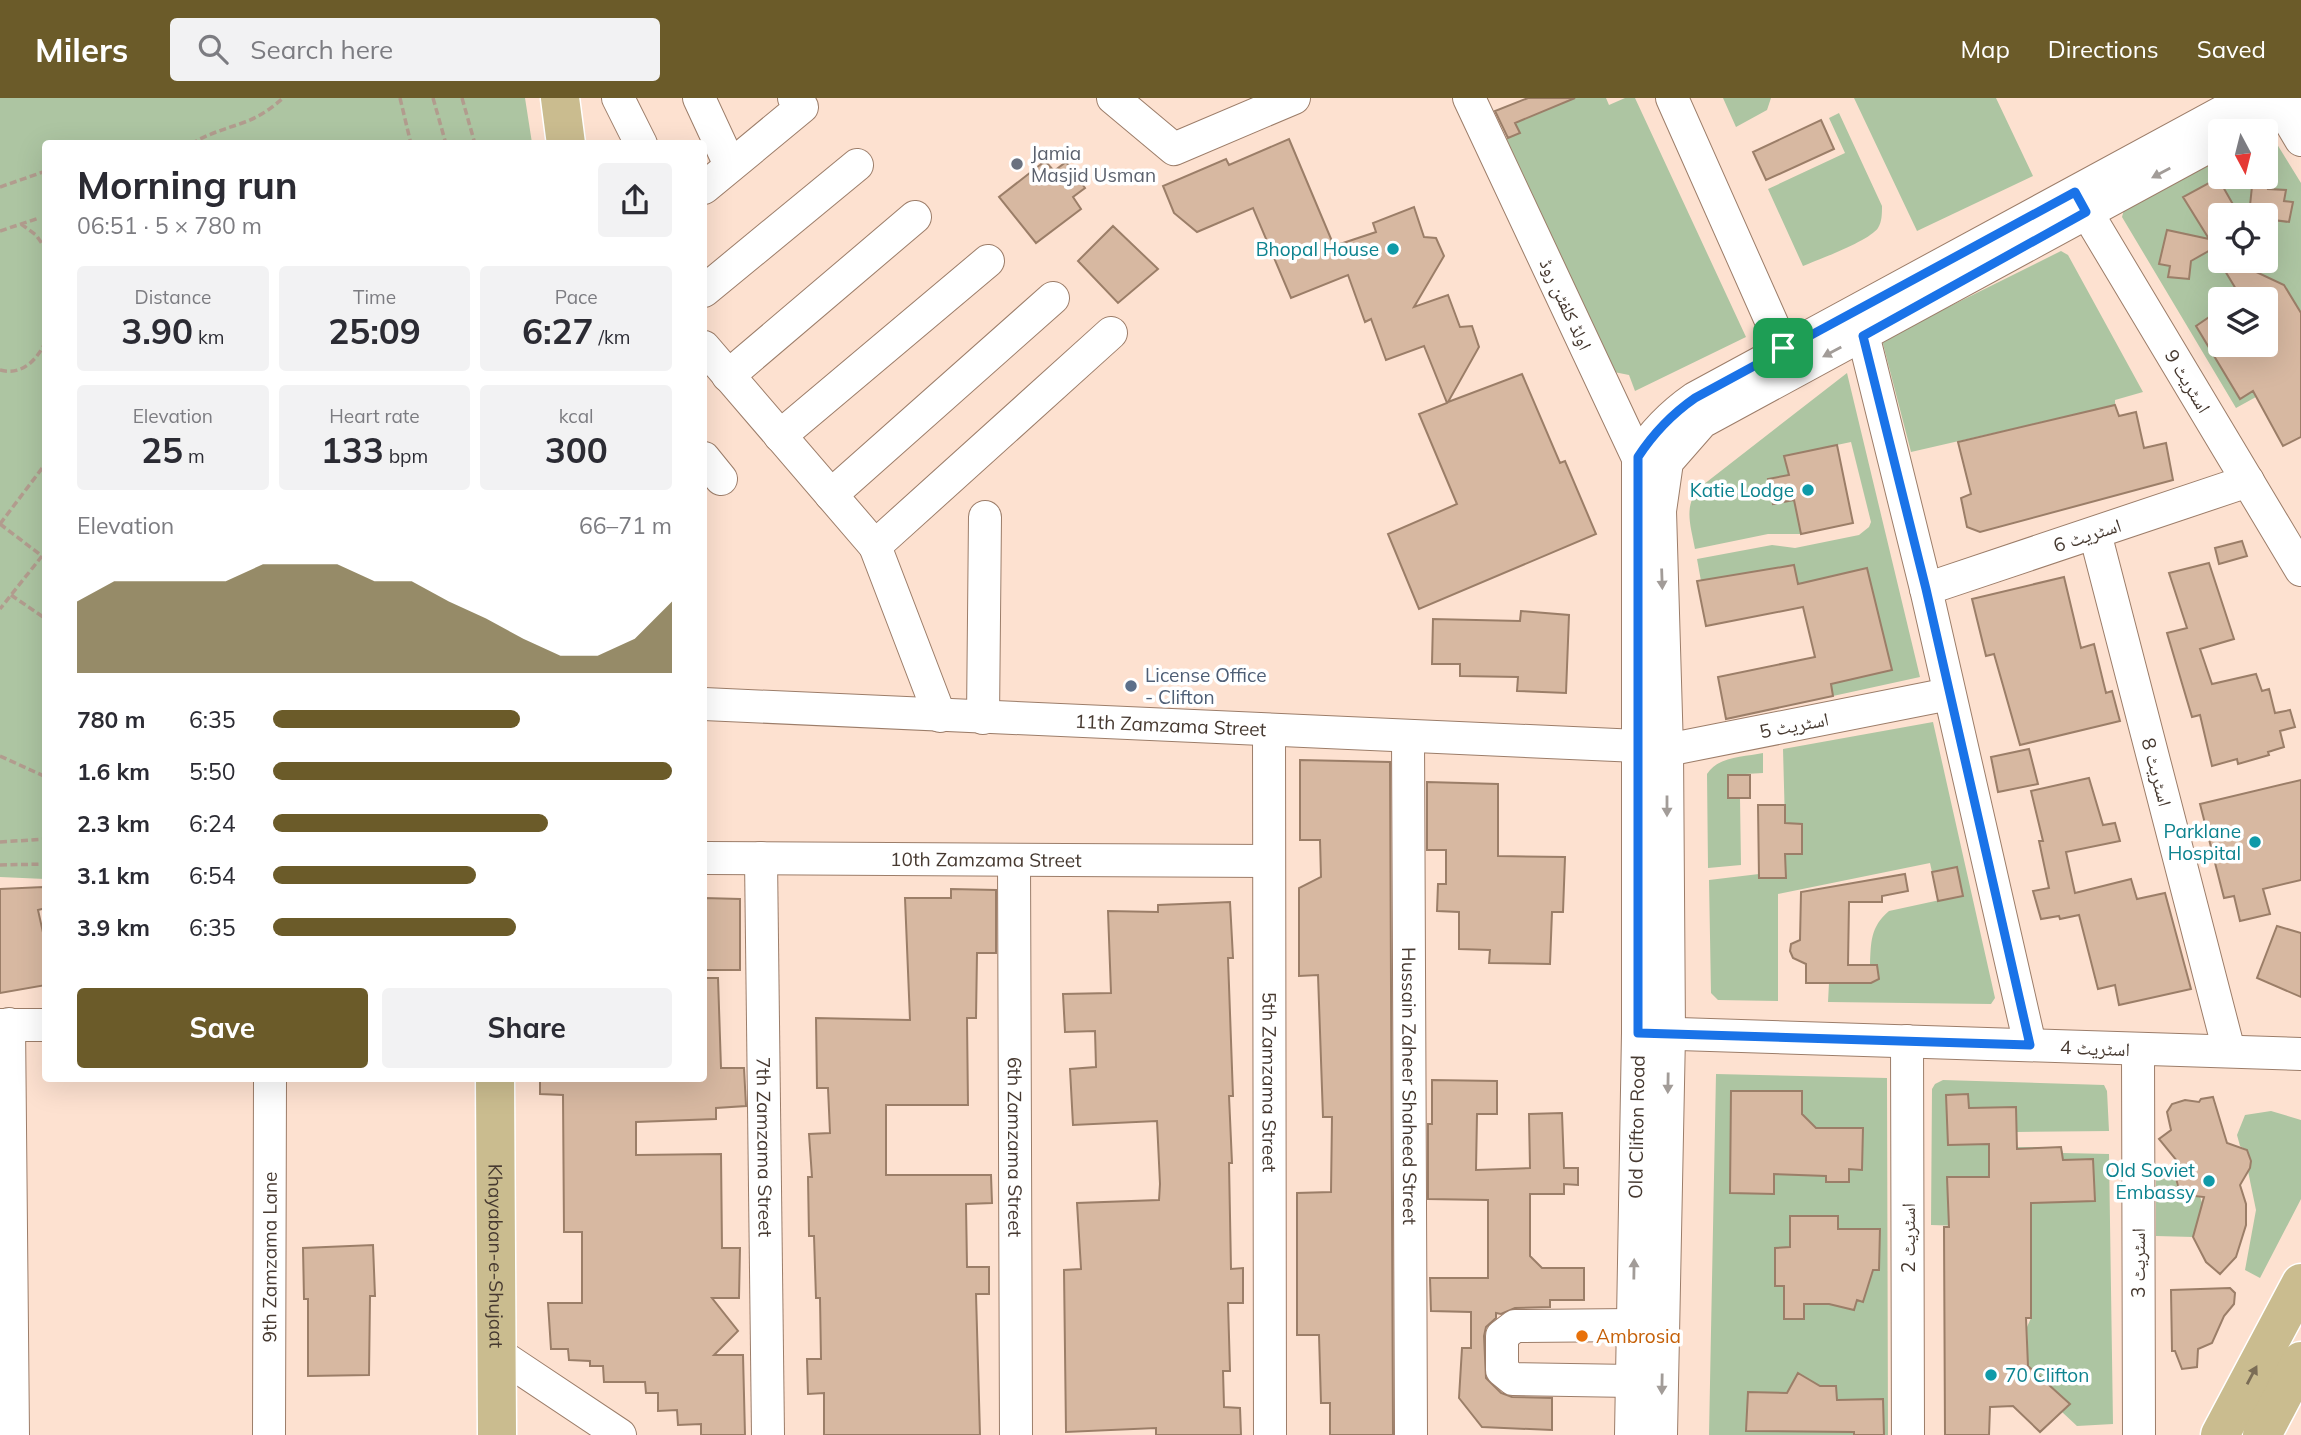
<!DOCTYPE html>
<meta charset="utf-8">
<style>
:root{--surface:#fff;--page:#f2f2f3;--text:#2b2b33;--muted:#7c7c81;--accent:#6b5b29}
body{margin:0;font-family:Mulish,"Noto Naskh Arabic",sans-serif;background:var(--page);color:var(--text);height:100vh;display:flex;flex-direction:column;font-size:26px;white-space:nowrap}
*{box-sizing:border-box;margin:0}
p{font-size:23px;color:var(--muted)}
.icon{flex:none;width:38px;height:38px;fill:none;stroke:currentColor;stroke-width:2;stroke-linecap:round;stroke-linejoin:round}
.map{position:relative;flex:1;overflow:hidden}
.sheet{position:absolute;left:42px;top:42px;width:665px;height:942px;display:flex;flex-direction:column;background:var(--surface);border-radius:7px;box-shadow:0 7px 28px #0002}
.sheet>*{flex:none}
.needle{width:46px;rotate:173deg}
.tools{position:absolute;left:2208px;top:21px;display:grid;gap:14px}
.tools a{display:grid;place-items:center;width:70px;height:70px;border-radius:7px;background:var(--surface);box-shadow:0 7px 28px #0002;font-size:35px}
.pin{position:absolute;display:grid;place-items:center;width:60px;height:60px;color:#fff;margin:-30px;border-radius:14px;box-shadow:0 4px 10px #0006}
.round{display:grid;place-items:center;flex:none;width:74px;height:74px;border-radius:7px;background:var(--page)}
.headline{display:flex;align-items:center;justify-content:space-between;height:119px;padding:0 35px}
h1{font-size:38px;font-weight:700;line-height:52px}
.metrics{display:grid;grid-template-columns:repeat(3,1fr);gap:10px;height:119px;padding:7px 35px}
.metrics div{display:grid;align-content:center;border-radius:7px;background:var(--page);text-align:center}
.metrics b{font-size:35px;font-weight:700}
.metrics small{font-size:19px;font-weight:400}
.metrics p{font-size:19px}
.chart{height:196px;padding:14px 35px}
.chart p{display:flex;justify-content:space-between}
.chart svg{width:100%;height:126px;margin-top:7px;fill:var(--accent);opacity:.7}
.cta{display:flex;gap:14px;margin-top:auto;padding:14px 35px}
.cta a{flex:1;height:80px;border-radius:7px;background:var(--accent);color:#fff;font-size:28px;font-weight:700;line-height:80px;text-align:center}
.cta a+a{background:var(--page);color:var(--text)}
ul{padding:0 35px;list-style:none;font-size:23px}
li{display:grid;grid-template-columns:112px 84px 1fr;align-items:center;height:52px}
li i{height:18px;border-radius:9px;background:var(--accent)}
header{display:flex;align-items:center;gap:42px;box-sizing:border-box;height:98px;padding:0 35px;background:var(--accent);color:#fff}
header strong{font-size:33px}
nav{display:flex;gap:38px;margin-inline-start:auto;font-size:24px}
.search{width:490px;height:63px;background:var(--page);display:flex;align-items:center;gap:18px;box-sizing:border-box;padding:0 24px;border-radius:7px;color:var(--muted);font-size:26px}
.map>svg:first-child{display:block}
</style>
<header>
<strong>Milers</strong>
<div class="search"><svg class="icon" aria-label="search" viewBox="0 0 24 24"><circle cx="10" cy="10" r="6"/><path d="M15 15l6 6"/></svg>Search here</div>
<nav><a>Map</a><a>Directions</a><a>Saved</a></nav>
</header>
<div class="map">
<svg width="2301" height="1337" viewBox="0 0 2301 1337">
<rect width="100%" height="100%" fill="#fde1d0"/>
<path fill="#adc5a2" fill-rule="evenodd" d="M0,0H525L532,45L46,46L45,781L0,779Z
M1575,0H1606L1609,7L1625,0H1635L1746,239L1635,293L1629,277L1604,272L1503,42L1520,35L1515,25Z
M1723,0H1771L1767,12L1736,29Z
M1854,0H1996L2033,78L1917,133Z
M1839,15L1882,108C1882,115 1882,124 1878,130C1869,143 1820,161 1803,168L1768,91L1845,55L1829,20Z
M2266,37L2272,38L2301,85V274L2236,310L2122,119L2125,108L2221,57V79H2266ZM2221,117H2266V163H2221ZM2221,201H2266V247H2221Z
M2061,153L2068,157L2143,294L2115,302V307L1911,354L1882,242Z
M1847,275L1920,579L1833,598L1831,586L1892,571L1867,470L1798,486L1701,483L1697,461L1772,447L1795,450L1859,437L1869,429L1871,424L1851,344L1785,358L1789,377L1774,406L1794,402L1801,436H1768L1695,451C1691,428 1683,409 1699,390Z
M1933,624L1995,900L1991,906L1828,904L1829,885H1871L1879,881L1877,869L1870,867C1871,845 1870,829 1889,813L1963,797L1957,769L1932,774L1930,765L1778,796V903L1718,902L1711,895L1709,782L1759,776V780H1785V756H1802L1785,725L1783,651Z
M1763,655V675L1728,677V700H1740L1741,767L1708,770L1707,676C1718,658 1744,659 1763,655Z
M1716,976L1887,980L1888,1337H1709Z
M1943,982L2104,987L2107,993L2109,1033L2016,1034L2017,1049H2061L2063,1055L2109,1056L2113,1326L2077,1328L2062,1314L2070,1306L2028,1268L2027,1229L2031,1220V1130L1931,1127L1932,991L1935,986Z
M2271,1013L2301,1022V1101L2260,1180L2245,1172L2256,1112L2248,1073L2250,1059L2247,1052L2240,1048L2237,1037L2245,1017Z
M2176,1080L2177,1088L2182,1094L2199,1095L2206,1118L2204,1123L2198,1121L2193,1139L2156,1138V1081Z"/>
<path fill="#d7b8a1" stroke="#9b7e68" stroke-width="2" d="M1528,0H1575L1515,25L1520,35L1508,40L1495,13Z
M1821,22L1834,51L1766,82L1753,54Z
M1289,41L1334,148L1376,134L1373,125L1414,109L1424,139L1436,140L1444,158L1414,209L1448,197L1460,229L1472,228L1479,249L1448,304L1522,276L1560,365L1565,363L1596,436L1419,511L1388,436L1457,406L1419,316L1447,305L1424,248L1386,262L1371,221L1365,224L1348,177L1291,200L1253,110L1197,134L1174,115L1163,88L1226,61L1229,67Z
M1045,63L1054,73L1066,64L1085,90L1073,99L1081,111L1036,145L999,99Z
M2253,79H2269L2268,91L2286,92L2284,103L2293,104L2289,124L2266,121V117H2249Z
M2218,80L2239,117H2221V163H2233L2284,187L2301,215V339L2283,348L2253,293L2240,301L2196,228L2221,211V247H2266V201H2242L2213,153L2218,155L2214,150L2191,163L2189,181L2168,179L2170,168L2159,166L2167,132L2209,141L2183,99Z
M1113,128L1158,171L1118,205L1078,163Z
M2115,307L2119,318L2136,314L2144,350L2166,345L2173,382L1980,434L1967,429L1961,400L1971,396L1958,344Z
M1837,347L1853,425L1801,436L1794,402L1773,406L1768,381L1789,377L1784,358Z
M2242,443L2247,458L2219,466L2215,450Z
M2209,465L2234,541L2200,551L2212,586L2256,576L2262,593L2269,591L2275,615L2290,612L2295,629L2280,633L2284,649L2268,654L2269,657L2238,666L2237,661L2212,668L2200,617L2192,619L2167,535L2187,530L2169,475Z
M1794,467L1798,486L1867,470L1892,572L1831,586L1833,598L1726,621L1718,579L1815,559L1803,509L1706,528L1697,483Z
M2064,479L2081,550L2094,546L2106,595L2112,593L2120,623L2020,647L1994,556L1986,558L1972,501Z
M1521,513L1569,517L1566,595L1517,593L1518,579L1460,578V566H1432L1433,521L1520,523Z
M2029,651L2038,686L1998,694L1991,659Z
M1300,662L1390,664L1393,1337H1330V1305H1321L1319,1237H1297V1095L1331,1094L1332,1019H1323L1318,877L1299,878V790L1321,779L1320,742H1300Z
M1728,677H1750V700H1728Z
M2089,680L2103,727L2115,725L2120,743L2066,754L2075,795L2131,781L2137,801L2165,795L2191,891L2119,907L2115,887L2098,891L2079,817L2060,821L2059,818L2041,821L2033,793L2049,790L2039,743H2043L2031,693Z
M2301,682V782L2263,791L2270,816L2240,823L2234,798L2224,800L2200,706Z
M1427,684L1498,686V758L1565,759L1563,814H1552L1550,866L1489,865L1490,852L1459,851V814L1437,813L1438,786H1446V752H1427Z
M1758,707H1785V725L1802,726V756H1785L1786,780H1759Z
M1957,769L1963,798L1938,803L1932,774Z
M1905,776L1908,793L1882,798V804H1849L1848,867H1877L1879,881L1871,885H1806V866L1793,860L1790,853L1791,846L1800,842L1801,794Z
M43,789L46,810L38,812L46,848V887L0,895V791Z
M951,791L996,792V855H977L976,920H967L968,1007H886V1077H991L992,1105L966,1106L967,1169H989V1196H976L980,1337H824V1295L808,1296L807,1261H821L820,1200H816L814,1138H809L808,1079H812L809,1036L830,1035L828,990H817L816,920L910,922L905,800H951Z
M704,800L740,801V872H704Z
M1230,804L1233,860H1228L1233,998H1229L1232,1065H1229L1231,1171L1243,1170V1205H1228L1230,1273H1223L1224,1309L1240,1310L1241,1337H1156V1330L1066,1334L1064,1172L1081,1171L1077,1105L1159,1102L1160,1086L1157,1023L1073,1027L1070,971L1096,969L1095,933L1065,934L1063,896L1111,895L1108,813L1158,814V807Z
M2277,828L2301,835V899L2257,880Z
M704,880H718L721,970H744L746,1008L716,1010V1021L636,1024V1057L721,1056L722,1150H740L739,1200H712L738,1233L714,1257H743L745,1337H701V1326L678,1327L677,1312L658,1313V1295H646L645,1284H604L603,1268H590V1263L569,1262L568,1251H551L548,1205H582V1134H564L563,997L540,996V980H704Z
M1432,982L1497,983V1016H1477L1476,1072L1530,1070L1529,1016L1562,1015L1564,1070H1578V1087L1564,1086V1096H1530V1158L1542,1170H1584V1202H1550V1209L1515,1210L1501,1216L1496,1215V1220L1486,1229L1484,1238L1486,1280L1501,1295L1512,1299L1552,1300V1332L1482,1329L1459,1300L1462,1250H1471V1214L1431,1213L1430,1180H1488V1102L1428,1101V1026H1432Z
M1731,993H1802V1016L1816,1030H1863L1862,1072L1849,1071V1084H1826V1078L1774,1076V1096L1730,1095Z
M1968,996L1969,1010L2016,1009L2017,1051L2061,1049L2063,1062L2093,1061L2095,1103L2031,1105V1220H2026L2028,1268L2070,1306L2040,1334L2013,1308L1990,1309L1989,1337H1945L1944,1129H1949L1947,1079H1989V1046L1948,1047L1946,997Z
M2213,999L2227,1045L2247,1052L2251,1063L2250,1070L2240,1087L2246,1106V1127L2236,1159L2220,1176L2206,1164L2193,1139L2204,1099L2186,1097L2179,1092L2176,1080L2182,1069L2159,1041L2171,1032L2167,1014L2172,1006L2185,1002L2199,1004L2201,1001Z
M1790,1118H1838V1131H1880L1879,1172H1873L1863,1204L1857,1202L1854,1212L1829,1206H1804V1221H1784V1188H1775V1150L1790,1149Z
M373,1147L375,1198H370L369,1277L308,1278V1201H304L303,1150Z
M2230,1190L2235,1195L2234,1206L2224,1218L2212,1245L2198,1251L2197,1269L2182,1271L2175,1253H2172L2171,1192Z
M1798,1275L1820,1288H1836L1837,1302L1883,1301L1884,1337H1854V1334L1746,1333L1748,1294L1787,1295Z"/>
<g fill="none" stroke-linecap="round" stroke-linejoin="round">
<g stroke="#9c7d69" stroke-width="34">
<g id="minor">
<path d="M618,0L641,46"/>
<path d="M699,0L730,67"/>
<path d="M1113,0L1174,51L1294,0"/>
<path d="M1469,0L1644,373"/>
<path d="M1672,0L1783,250"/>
<path d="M2271,0L2282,10L2301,42"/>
<path d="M2238,33L2300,0"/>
<path d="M704,90L802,9L794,0"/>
<path d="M2077,98L2301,472"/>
<path d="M704,193L857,67"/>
<path d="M1859,220L1926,491L2030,947"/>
<path d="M704,249L875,448"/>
<path d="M728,278L915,119"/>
<path d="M780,338L988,163"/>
<path d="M704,360L721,381"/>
<path d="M831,397L1053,200"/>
<path d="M2095,435L2229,953"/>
<path d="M1926,491L2248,383"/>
<path id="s1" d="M704,606L1638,648L1667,652L1949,596"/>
<path d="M940,618L875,448L1111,235"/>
<path d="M983,620L985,419"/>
<path id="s2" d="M1269,632L1270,1337"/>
<path id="s3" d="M1408,638L1411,1337"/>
<path id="s4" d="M704,760L1269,763"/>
<path id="s5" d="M761,760L768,1337"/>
<path id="s6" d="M1014,762L1016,1337"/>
<path d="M9,926L13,1337"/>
<path d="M0,927H46"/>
<path d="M1648,935L2301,956"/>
<path d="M1907,943L1908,1337"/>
<path d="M2138,952L2139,1337"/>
<path d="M497,1255L620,1337"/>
<path d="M1632,1283L1513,1281L1502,1272V1238L1515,1228L1633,1227"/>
<path id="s7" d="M269,1337L270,980"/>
<path id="s8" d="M1631,1337L1638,935V359C1653,335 1672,316 1695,300L2248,0"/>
<path d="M1661,1337L1669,936L1667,652L1660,413L1667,364L1702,324L2221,42"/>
</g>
</g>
<g stroke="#fff" stroke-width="41">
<g id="major">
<path d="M560,0L566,46"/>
<path id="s9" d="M495,980L497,1337"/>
<path d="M2220,1337L2301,1185"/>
<path d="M2262,1337L2301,1263"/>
</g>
</g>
<path stroke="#b29c8e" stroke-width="3.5" stroke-dasharray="7 3.5" stroke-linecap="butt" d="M400,0L411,46
M433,0L446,46
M462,0L475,46
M191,46C209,35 226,31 245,24C259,19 272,10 283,0
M0,89L46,73
M21,126L36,137L46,151
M0,133L39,120
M0,272C22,278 37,262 46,243
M0,426L42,458L0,511
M0,426L46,365
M11,497L46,521
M0,658L46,679
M0,744L46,741
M0,767L46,766"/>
<use href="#minor" stroke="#fff" stroke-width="32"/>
<use href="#major" stroke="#cabc8f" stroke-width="38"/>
</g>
<defs><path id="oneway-solid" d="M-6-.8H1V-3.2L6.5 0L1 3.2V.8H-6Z" transform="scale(1.75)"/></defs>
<g fill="#a29c98">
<use href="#oneway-solid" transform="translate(2161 75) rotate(152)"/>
<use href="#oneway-solid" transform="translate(1832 254) rotate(152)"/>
<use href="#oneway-solid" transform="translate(1662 481) rotate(88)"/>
<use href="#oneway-solid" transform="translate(1667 708) rotate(90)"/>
<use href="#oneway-solid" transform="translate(1668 985) rotate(91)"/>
<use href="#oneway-solid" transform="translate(1634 1171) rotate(-89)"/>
<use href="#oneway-solid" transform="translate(1662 1286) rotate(91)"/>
</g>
<use fill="#7b6d56" href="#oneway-solid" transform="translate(2252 1277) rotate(-62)"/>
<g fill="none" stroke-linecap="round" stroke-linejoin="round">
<g stroke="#fff" stroke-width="14">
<path id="route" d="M2075,94L2086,114L1863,238L1926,491L2030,947L1638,935V359C1653,336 1672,316 1695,300Z"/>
</g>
<use href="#route" stroke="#1a73e8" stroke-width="9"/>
</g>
<circle fill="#6b7280" stroke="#fff" stroke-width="2.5" cx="1017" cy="66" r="7"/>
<g fill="#0f9aa8" stroke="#fff" stroke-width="2.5">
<circle cx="1393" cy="151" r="7"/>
<circle cx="1808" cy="392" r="7"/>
<circle cx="2255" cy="744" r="7"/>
<circle cx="2209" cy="1083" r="7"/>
<circle cx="1991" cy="1277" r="7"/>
</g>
<circle fill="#5c6f8a" stroke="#fff" stroke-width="2.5" cx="1131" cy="588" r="7"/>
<circle fill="#e8710a" stroke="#fff" stroke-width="2.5" cx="1582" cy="1238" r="7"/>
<g text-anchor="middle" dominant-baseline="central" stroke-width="7" stroke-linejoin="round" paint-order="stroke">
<g font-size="19" fill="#5b616d" stroke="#fff" text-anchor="start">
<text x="1031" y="55">Jamia<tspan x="1031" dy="22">Masjid Usman</tspan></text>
</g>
<g font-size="19" fill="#0d838f" stroke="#fff" text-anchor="end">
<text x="1379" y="151">Bhopal House</text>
<text x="1794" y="392">Katie Lodge</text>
<text x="2241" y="733">Parklane<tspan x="2241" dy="22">Hospital</tspan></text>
<text x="2195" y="1072">Old Soviet<tspan x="2195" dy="22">Embassy</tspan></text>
<text x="2005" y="1277" text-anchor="start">70 Clifton</text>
</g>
<g font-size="19" fill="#463930" stroke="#fff">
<text transform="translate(1566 206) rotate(65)">اولڈ کلفٹن روڈ</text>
<text transform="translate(2188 283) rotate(59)">اسٹریٹ 9</text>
<text transform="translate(2087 437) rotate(-18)">اسٹریٹ 6</text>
<text transform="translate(1794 627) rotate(-11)">اسٹریٹ 5</text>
<text stroke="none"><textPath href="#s1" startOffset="467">11th Zamzama Street</textPath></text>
<text transform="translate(2157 674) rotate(75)">اسٹریٹ 8</text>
<text stroke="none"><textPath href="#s4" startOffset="282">10th Zamzama Street</textPath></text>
<text transform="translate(2095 950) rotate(2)">اسٹریٹ 4</text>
<text stroke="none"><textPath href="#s2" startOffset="352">5th Zamzama Street</textPath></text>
<text stroke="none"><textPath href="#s3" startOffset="350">Hussain Zaheer Shaheed Street</textPath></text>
<text stroke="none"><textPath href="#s8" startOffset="308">Old Clifton Road</textPath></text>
<text stroke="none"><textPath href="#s5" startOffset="289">7th Zamzama Street</textPath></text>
<text stroke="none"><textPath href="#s6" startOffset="287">6th Zamzama Street</textPath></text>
<text transform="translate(1908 1140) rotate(-90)">اسٹریٹ 2</text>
<text stroke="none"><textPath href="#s7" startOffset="178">9th Zamzama Lane</textPath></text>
<text stroke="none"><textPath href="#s9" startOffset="178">Khayaban-e-Shujaat</textPath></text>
<text transform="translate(2138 1165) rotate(-90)">اسٹریٹ 3</text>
</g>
<g font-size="19" fill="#4e5e75" stroke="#fff" text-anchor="start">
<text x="1145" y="577">License Office<tspan x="1145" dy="22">- Clifton</tspan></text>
</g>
<g font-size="19" fill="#c56008" stroke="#fff" text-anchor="start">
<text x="1596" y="1238">Ambrosia</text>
</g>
</g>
</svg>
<div class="tools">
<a><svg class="needle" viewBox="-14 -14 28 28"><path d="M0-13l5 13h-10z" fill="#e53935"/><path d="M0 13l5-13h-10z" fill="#7c7c81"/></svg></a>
<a><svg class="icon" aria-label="locate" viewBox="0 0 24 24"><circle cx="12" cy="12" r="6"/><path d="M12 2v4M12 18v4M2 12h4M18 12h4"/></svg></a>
<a><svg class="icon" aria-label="layers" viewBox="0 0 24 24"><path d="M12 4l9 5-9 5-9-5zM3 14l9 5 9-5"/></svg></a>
</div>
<div class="pin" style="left:1783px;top:250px;background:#1e9e55"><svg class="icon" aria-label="arrive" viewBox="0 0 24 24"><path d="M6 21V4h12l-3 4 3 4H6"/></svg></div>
<section class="sheet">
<div class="headline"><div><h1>Morning run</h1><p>06:51 · 5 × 780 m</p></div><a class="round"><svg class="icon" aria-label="share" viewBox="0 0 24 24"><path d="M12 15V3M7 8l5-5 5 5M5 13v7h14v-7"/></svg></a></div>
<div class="metrics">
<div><p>Distance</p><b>3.90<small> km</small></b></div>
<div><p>Time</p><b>25:09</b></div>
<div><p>Pace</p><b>6:27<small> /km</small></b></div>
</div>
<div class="metrics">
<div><p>Elevation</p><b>25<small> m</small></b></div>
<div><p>Heart rate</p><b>133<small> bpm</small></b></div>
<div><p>kcal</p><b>300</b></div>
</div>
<div class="chart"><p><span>Elevation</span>66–71 m</p>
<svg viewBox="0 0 160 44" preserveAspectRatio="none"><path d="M0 44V19L10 12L20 12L30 12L40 12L50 6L60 6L70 6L80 12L90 12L100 19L110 25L120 32L130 38L140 38L150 32L160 19V44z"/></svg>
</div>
<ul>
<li><b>780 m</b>6:35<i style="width:62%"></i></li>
<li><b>1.6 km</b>5:50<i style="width:100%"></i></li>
<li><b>2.3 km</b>6:24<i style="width:69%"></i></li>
<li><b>3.1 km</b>6:54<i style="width:51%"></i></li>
<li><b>3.9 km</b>6:35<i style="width:61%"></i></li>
</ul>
<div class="cta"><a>Save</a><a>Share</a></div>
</section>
</div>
